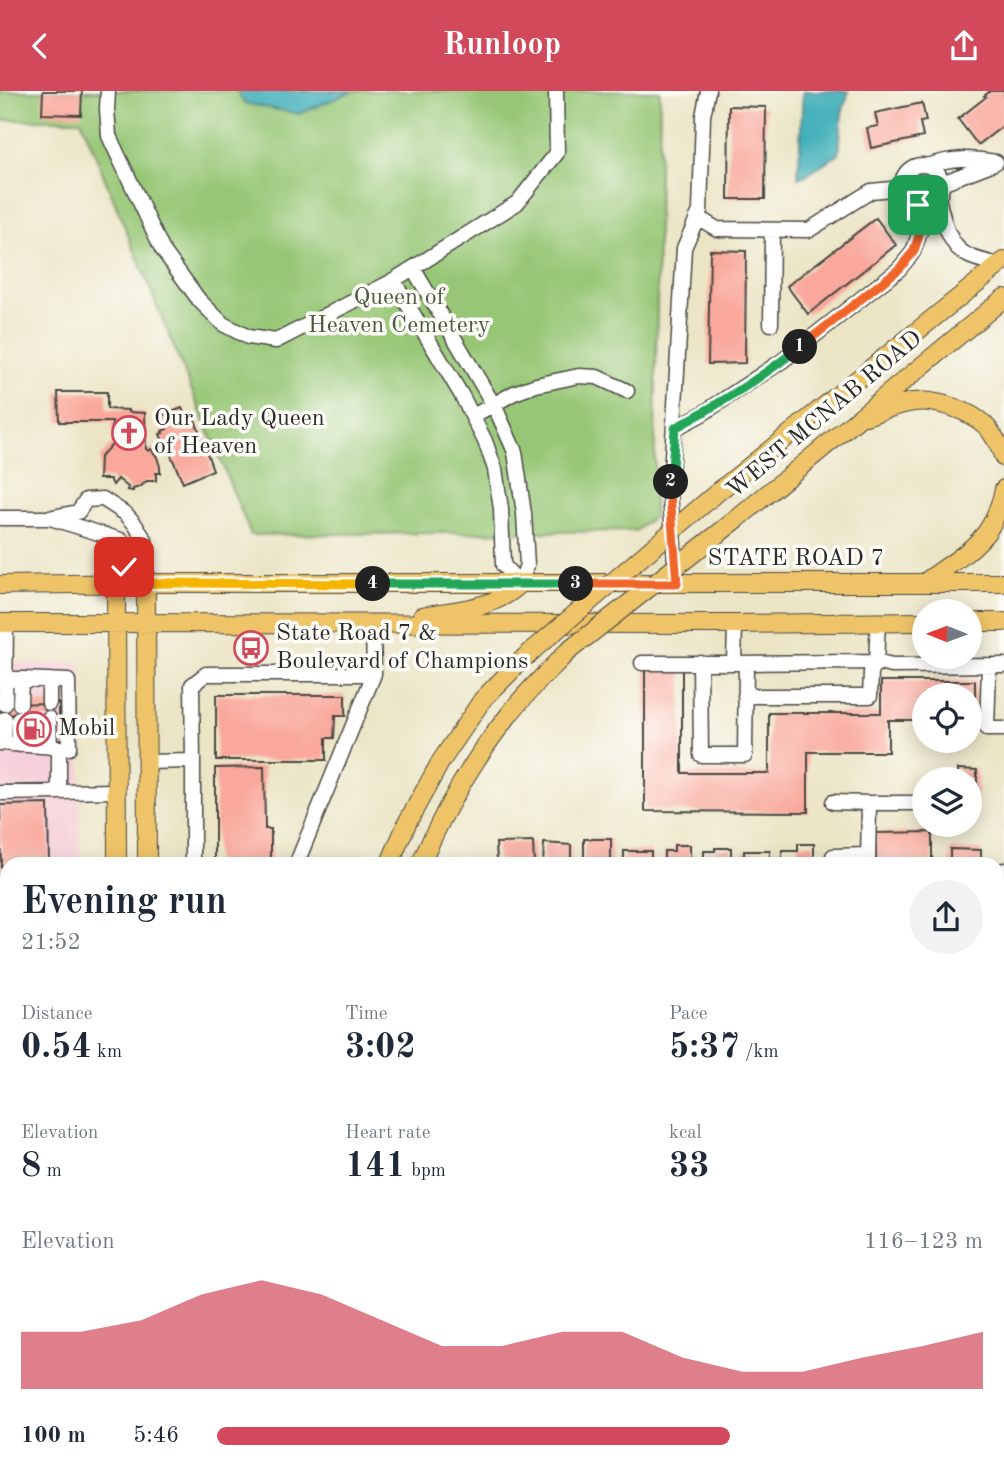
<!DOCTYPE html>
<meta charset="utf-8">
<style>
:root{--surface:#fff;--page:#f2f2f3;--text:#1f2937;--muted:#747a83;--accent:#d1495b}
body{margin:0;font-family:"Old Standard TT",serif;background:var(--page);color:var(--text);height:100vh;display:flex;flex-direction:column;font-size:26px;white-space:nowrap}
*{box-sizing:border-box;margin:0}
p{font-size:23px;color:var(--muted)}
.icon{flex:none;width:38px;height:38px;fill:none;stroke:currentColor;stroke-width:2;stroke-linecap:round;stroke-linejoin:round}
.map{position:relative;flex:1;overflow:hidden}
.drawer{position:absolute;left:0px;top:766px;width:1004px;height:620px;display:flex;flex-direction:column;background:var(--surface);border-radius:21px 21px 0 0;box-shadow:0 4px 18px #0003}
.drawer>*{flex:none}
.needle{width:46px;rotate:271deg}
.fabs{position:absolute;left:912px;top:508px;display:grid;gap:14px}
.fabs a{display:grid;place-items:center;width:70px;height:70px;border-radius:50%;background:var(--surface);box-shadow:0 4px 18px #0003;font-size:35px}
.pin{position:absolute;display:grid;place-items:center;width:60px;height:60px;color:#fff;margin:-30px;border-radius:14px;box-shadow:0 4px 10px #0006}
.km{position:absolute;width:35px;height:35px;margin:-18px;border-radius:50%;background:#222;color:#fff;font-size:19px;line-height:35px;text-align:center}
.round{display:grid;place-items:center;flex:none;width:74px;height:74px;border-radius:37px;background:var(--page)}
.headline{display:flex;align-items:center;justify-content:space-between;height:119px;padding:0 21px}
h1{font-size:38px;font-weight:800;line-height:52px}
.stats{display:grid;grid-template-columns:repeat(3,1fr);gap:10px;height:119px;padding:7px 21px}
.stats div{display:grid;align-content:center}
.stats b{font-size:35px;font-weight:800}
.stats small{font-size:19px;font-weight:400}
.stats p{font-size:19px}
.chart{height:196px;padding:14px 21px}
.chart p{display:flex;justify-content:space-between}
.chart svg{width:100%;height:126px;margin-top:7px;fill:var(--accent);opacity:.7}
ul{padding:0 21px;list-style:none;font-size:23px}
li{display:grid;grid-template-columns:112px 84px 1fr;align-items:center;height:52px}
li i{height:18px;border-radius:9px;background:var(--accent)}
header{display:flex;justify-content:space-between;align-items:center;height:91px;padding:0 21px;background:var(--accent);color:#fff;font-size:32px;font-weight:800}
.map>svg:first-child{display:block}
</style>
<header><svg class="icon" aria-label="back" viewBox="0 0 24 24"><path d="M15 5l-7 7 7 7"/></svg>Runloop<svg class="icon" aria-label="share" viewBox="0 0 24 24"><path d="M12 15V3M7 8l5-5 5 5M5 13v7h14v-7"/></svg></header>
<div class="map">
<svg width="1004" height="1386" viewBox="0 0 1004 1386">
<rect width="100%" height="100%" fill="#fdfcf7"/>
<filter id="ink" filterUnits="userSpaceOnUse"><feTurbulence type="fractalNoise" baseFrequency=".0143" numOctaves="2"/><feDisplacementMap in="SourceGraphic" scale="14" xChannelSelector="R" yChannelSelector="G"/><feConvolveMatrix kernelMatrix="1 2 1 2 8 2 1 2 1" color-interpolation-filters="sRGB"/></filter>
<filter id="wash" filterUnits="userSpaceOnUse"><feTurbulence type="fractalNoise" baseFrequency=".00686" numOctaves="4" result="noise"/><feDisplacementMap in="SourceGraphic" scale="28" xChannelSelector="R" yChannelSelector="G"/><feGaussianBlur stdDeviation="1.57" result="paint"/><feColorMatrix in="noise" values="0 0 0 0 0 0 0 0 0 0 0 0 0 0 0 0 0 1.4 0 .05"/><feComposite in="paint" operator="in"/></filter>
<g filter="url(#wash)">
<rect width="100%" height="100%" fill="#ebe5c6"/>
<path fill="#f6cfd9" d="M0,572H82L80,773L7,774V940H0Z"/>
<path fill="#97c776" stroke="#617950" stroke-width="2" d="M0,0H660L654,425L636,440L251,444L81,29H0Z"/>
<path fill="#3fafb9" stroke="#356d72" stroke-width="2" d="M237,0H353L299,23L244,12Z
M803,0H849L842,22L839,63L808,83L798,87Z
M0,958H7V1007L0,1002Z"/>
<g fill="none" stroke-linecap="round" stroke-linejoin="round">
<path stroke="#3fafb9" stroke-width="14" d="M290,1386V1379"/>
</g>
<g id="blocks">
<path fill="#f9a89b" d="M43,0H82L81,24L42,23Z
M990,0H1004V34L978,54L958,28L986,6L984,5Z
M922,12L926,30L920,31L923,46L871,57L867,37L878,35L875,22Z
M729,15L766,16L765,108H728Z
M876,127L896,154L808,223L787,195Z
M710,159L746,160L745,272L708,273Z
M58,301H107V318L129,319V321L145,322L146,358L149,360L151,358L157,366L160,376V382H156V390H147L140,396L133,398V400L127,399L128,396L118,388L113,394L110,388H99L100,366L112,353V331H59Z
M182,317L187,329L192,327L193,330L195,329L213,379L183,392L170,362H168L160,343L163,342L162,340L167,338L161,325Z
M645,579H682V682H769V622H881V590H975V629H970V604H924V629H888V661H808V721L645,720Z
M216,604H345V625H335L334,647H326V669H216Z
M59,612V627H42L41,647H25L26,628H0V613Z
M264,676L265,738H271V774H215V677Z
M958,678L977,679V710H970V688H958Z
M48,713L49,774H7V829H0V783H1L0,714Z
M932,741V774H876V742Z
M584,748H611V774H584Z
M533,751L534,774H501V769H497L496,752Z
M544,752L571,754V774H543Z
M798,753H814V774H782V760H798Z
M674,754H690V774H664V760H674Z
M715,757H731V774H704V760H715Z
M950,758L981,759V774H950Z
M624,760H651V774H624Z
M744,760H770V774H744Z
M0,1153L7,1155V1176L0,1174Z
M0,1177L7,1179V1205L0,1202Z
M0,1209L7,1211V1220L2,1234L0,1233Z
M62,1379H72L92,1386H60Z"/>
</g>
</g>
<g filter="url(#ink)">
<use href="#blocks" fill-opacity="0" stroke="#484742" stroke-width="2"/>
<g fill="none" stroke-linecap="round" stroke-linejoin="round">
<g stroke="#484742" stroke-width="17">
<path id="minor" d="M108,0L107,18L109,45L162,158L199,209L223,233L248,246L276,250L389,192L517,112L557,62L556,0
M902 94a20 20 0 1 1 40 0a20 20 0 1 1-40 0Z
M927,75C953,66 970,67 996,71
M942,92L994,72
M938,107C943,126 947,154 967,164C976,169 989,171 999,174
M697,126L717,138L809,139L871,100L902,97
M393,189L462,305L485,350L495,378L501,418L503,474L520,493L527,474L524,423L515,361L496,318L413,177
M771,233L772,139
M473,325L514,302L536,294L579,285L597,286L627,300
M675,337L702,323L782,270L899,178L913,161L921,138L924,114
M53,426L78,421L86,409L103,408L126,423L134,432L145,449L146,492
M0,427H50L121,449L128,466L116,493
M676,484L670,402L684,157L700,120L703,25L708,0
M700,571L701,664H745L746,572
M642,572H734L735,533
M734,572L876,571L892,575L1004,574
M989,575L987,638H1004
M0,587L68,590L69,657L0,652
M49,589V612
M745,605H870L871,581L876,571L878,531
M5,613L6,532
M20,613L21,588
M49,627L50,656
M4,652L5,628
M19,654V628
M59,657V701
M193,670L192,594L206,583H374
M146,671L193,670V774
M0,702L117,700
M833,711L869,712L868,774
M869,712H924
M833,765L868,764
M296,774L374,583L373,533
M1000,794L1004,779
M0,888L7,883
M0,909H7
M0,1085L5,1067
M998,1269L1004,836
M0,1342L7,1322
M12,1386L14,1379
M386,1386V1379
M534,1386V1379
M688,1386V1379
M842,1386V1379
M996,1386V1379"/>
</g>
<g stroke="#484742" stroke-width="20">
<path id="major" d="M866,325C881,320 898,313 913,311C936,308 968,319 985,334C994,343 1000,356 1004,367
M719,400L1004,170
M737,428L1004,207
M146,492L147,774
M924,492C944,477 969,463 985,443C993,434 1002,410 1004,398
M116,493L117,774
M0,494L146,492H1004
M422,525C455,519 495,518 520,493
M970,531H1004
M0,532L735,533L924,531
M389,774L408,730L441,670L483,608L526,565
M420,774C443,721 472,670 508,625C525,602 547,582 567,561
M332,1386V1379
M364,1386V1379"/>
</g>
<use href="#minor" stroke="#fff" stroke-width="14"/>
<use href="#major" stroke="#efc469" stroke-width="18"/>
<g stroke="#484742" stroke-width="20" stroke-linecap="butt">
<path id="major-bridge" d="M567,561L737,428
M526,565L719,400"/>
</g>
<use href="#major-bridge" stroke="#efc469" stroke-width="18"/>
</g>
</g>
<g fill="none" stroke-linecap="round" stroke-linejoin="round" filter="url(#ink)">
<g stroke="#fff" stroke-width="14">
<path id="split-1" d="M800,256L899,178L914,160L921,138L924,114H918"/>
</g>
<g stroke="#fff" stroke-width="14">
<path id="split-2" d="M671,391L675,337C718,314 761,287 800,256"/>
</g>
<g stroke="#fff" stroke-width="14">
<path id="split-3" d="M576,493H677L670,402L671,391"/>
</g>
<g stroke="#fff" stroke-width="14">
<path id="split-4" d="M373,493H576"/>
</g>
<g stroke="#fff" stroke-width="14">
<path id="split-5" d="M170,492L373,493"/>
</g>
<g stroke="#fff" stroke-width="14">
<path id="split-6" d="M124,476L116,493L170,492"/>
</g>
<use href="#split-1" stroke="#f0652b" stroke-width="9"/>
<use href="#split-2" stroke="#22a559" stroke-width="9"/>
<use href="#split-3" stroke="#f0652b" stroke-width="9"/>
<use href="#split-4" stroke="#22a559" stroke-width="9"/>
<use href="#split-5" stroke="#f5b400" stroke-width="9"/>
<use href="#split-6" stroke="#f5b400" stroke-width="9"/>
</g>
<defs>
<g id="church-ring" transform="scale(1.75)"><circle r="9.5" fill="#fdfcf7" stroke="#d1495b" stroke-width="1.5"/><path d="M-1.2-6h2.4v3.5h3.3v2.4h-3.3V6h-2.4V-.1h-3.3v-2.4h3.3Z" fill="#d1495b"/></g>
<g id="bus-ring" transform="scale(1.75)"><circle r="9.5" fill="#fdfcf7" stroke="#d1495b" stroke-width="1.5"/><path d="M-5-6H5V4H4V6H2V4H-2V6H-4V4H-5ZM-3.5-4V0h7V-4ZM-3.5 1.2v1.5H-2V1.2ZM2 1.2v1.5H3.5V1.2Z" fill="#d1495b"/></g>
<g id="fuel-ring" transform="scale(1.75)"><circle r="9.5" fill="#fdfcf7" stroke="#d1495b" stroke-width="1.5"/><path d="M-5.5-6h7V0h2V4h1.3V-2.5L3-4.5l.8-.8L6-3V5H2.5V1h-1V6h-7ZM-4.2-4.7v3.2H.2V-4.7Z" fill="#d1495b"/></g>
</defs>
<g fill-rule="evenodd">
<use href="#church-ring" x="129" y="342"/>
<use href="#bus-ring" x="251" y="557"/>
<use href="#fuel-ring" x="34" y="638"/>
</g>
<g text-anchor="middle" dominant-baseline="central" stroke-width="7" stroke-linejoin="round" paint-order="stroke">
<g font-size="24" fill="#4b5a42" stroke="#fdfcf7">
<text x="399" y="207">Queen of<tspan x="399" dy="28">Heaven Cemetery</tspan></text>
</g>
<g font-size="24" fill="#2b2b2b" stroke="#fdfcf7">
<text transform="translate(825 324) rotate(-40)">WEST MCNAB ROAD</text>
<text x="796" y="468">STATE ROAD 7</text>
</g>
<g font-size="24" fill="#2b2b2b" stroke="#fdfcf7" text-anchor="start">
<text x="154" y="328">Our Lady Queen<tspan x="154" dy="28">of Heaven</tspan></text>
<text x="276" y="543">State Road 7 &amp;<tspan x="276" dy="28">Boulevard of Champions</tspan></text>
<text x="58" y="638">Mobil</text>
</g>
</g>
</svg>
<div class="fabs">
<a><svg class="needle" viewBox="-14 -14 28 28"><path d="M0-13l5 13h-10z" fill="#e53935"/><path d="M0 13l5-13h-10z" fill="#747a83"/></svg></a>
<a><svg class="icon" aria-label="locate" viewBox="0 0 24 24"><circle cx="12" cy="12" r="6"/><path d="M12 2v4M12 18v4M2 12h4M18 12h4"/></svg></a>
<a><svg class="icon" aria-label="layers" viewBox="0 0 24 24"><path d="M12 4l9 5-9 5-9-5zM3 14l9 5 9-5"/></svg></a>
</div>
<div class="pin" style="left:918px;top:114px;background:#1e9e55"><svg class="icon" aria-label="arrive" viewBox="0 0 24 24"><path d="M6 21V4h12l-3 4 3 4H6"/></svg></div>
<div class="pin" style="left:124px;top:476px;background:#d93025"><svg class="icon" aria-label="check" viewBox="0 0 24 24"><path d="M5 12l5 5 9-10"/></svg></div>
<b class="km" style="left:800px;top:256px">1</b>
<b class="km" style="left:671px;top:391px">2</b>
<b class="km" style="left:576px;top:493px">3</b>
<b class="km" style="left:373px;top:493px">4</b>
<section class="drawer">
<div class="headline"><div><h1>Evening run</h1><p>21:52</p></div><a class="round"><svg class="icon" aria-label="share" viewBox="0 0 24 24"><path d="M12 15V3M7 8l5-5 5 5M5 13v7h14v-7"/></svg></a></div>
<div class="stats">
<div><p>Distance</p><b>0.54<small> km</small></b></div>
<div><p>Time</p><b>3:02</b></div>
<div><p>Pace</p><b>5:37<small> /km</small></b></div>
</div>
<div class="stats">
<div><p>Elevation</p><b>8<small> m</small></b></div>
<div><p>Heart rate</p><b>141<small> bpm</small></b></div>
<div><p>kcal</p><b>33</b></div>
</div>
<div class="chart"><p><span>Elevation</span>116–123 m</p>
<svg viewBox="0 0 160 44" preserveAspectRatio="none"><path d="M0 44V24L10 24L20 20L30 11L40 6L50 11L60 20L70 29L80 29L90 24L100 24L110 33L120 38L130 38L140 33L150 29L160 24V44z"/></svg>
</div>
<ul>
<li><b>100 m</b>5:46<i style="width:67%"></i></li>
</ul>
</section>
</div>
